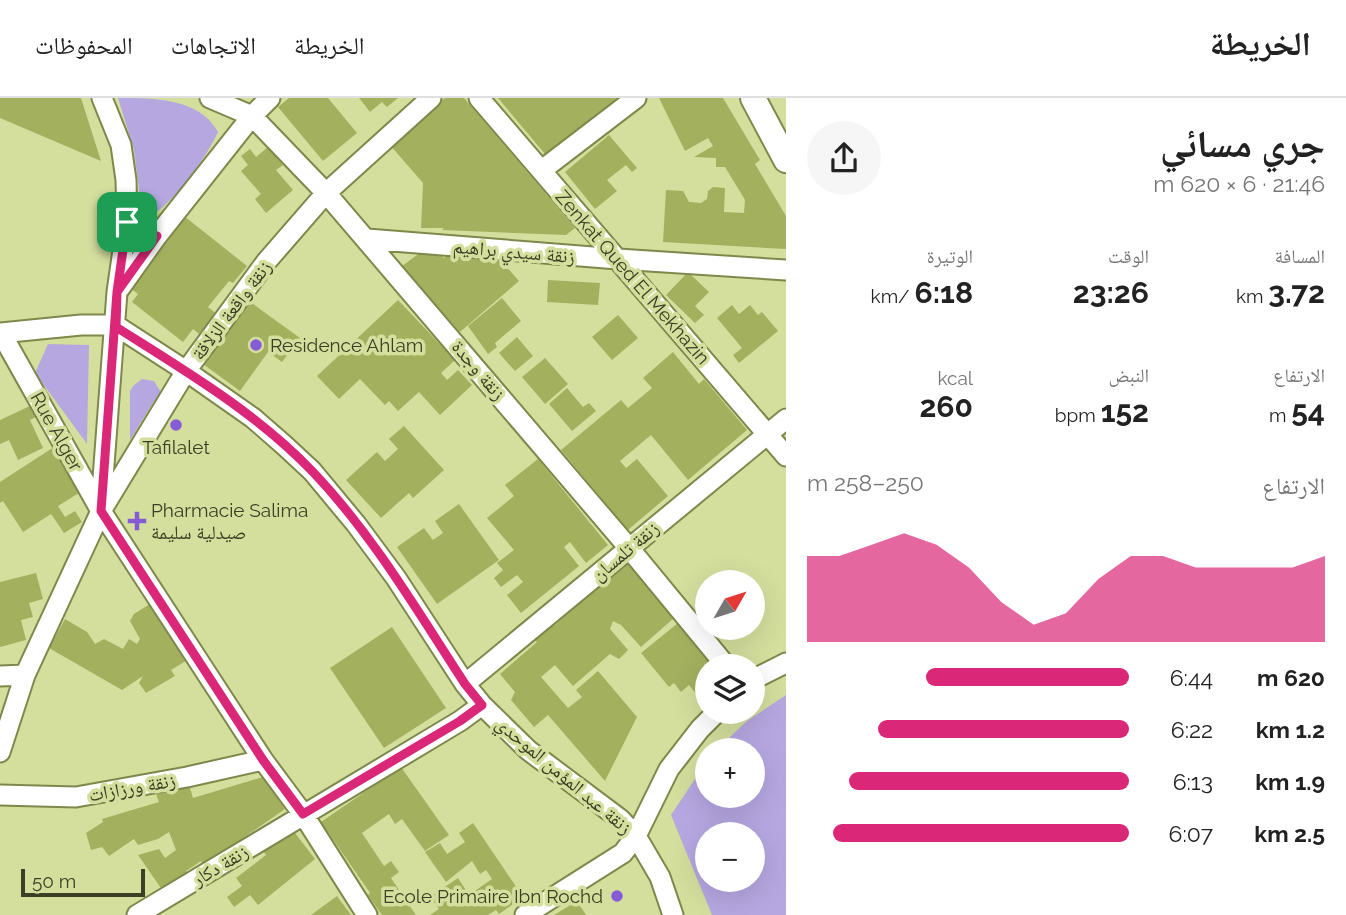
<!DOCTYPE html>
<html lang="ar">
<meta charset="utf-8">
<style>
:root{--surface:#fff;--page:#f6f6f6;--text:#222;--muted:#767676;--line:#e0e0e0;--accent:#db2777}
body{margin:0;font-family:Raleway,"Noto Naskh Arabic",sans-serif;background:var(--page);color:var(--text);direction:rtl;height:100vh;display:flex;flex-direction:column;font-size:26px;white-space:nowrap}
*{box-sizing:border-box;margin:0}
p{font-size:23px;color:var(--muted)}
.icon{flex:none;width:38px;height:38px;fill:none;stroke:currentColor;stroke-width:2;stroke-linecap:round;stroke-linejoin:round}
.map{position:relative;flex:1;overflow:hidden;direction:ltr}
.side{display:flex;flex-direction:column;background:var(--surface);width:560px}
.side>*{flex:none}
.needle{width:46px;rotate:51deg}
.buttons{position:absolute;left:695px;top:472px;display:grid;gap:14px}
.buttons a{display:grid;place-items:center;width:70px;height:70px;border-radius:50%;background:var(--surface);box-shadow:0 7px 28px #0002;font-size:35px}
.scale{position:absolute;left:21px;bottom:18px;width:124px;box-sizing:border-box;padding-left:7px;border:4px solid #3b3f24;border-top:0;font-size:19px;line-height:24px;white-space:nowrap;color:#3b3f24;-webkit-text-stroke:5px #d4df9e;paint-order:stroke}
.pin{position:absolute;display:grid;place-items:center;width:60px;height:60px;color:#fff;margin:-30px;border-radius:14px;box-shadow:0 4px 10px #0006}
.round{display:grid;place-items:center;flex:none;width:74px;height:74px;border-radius:37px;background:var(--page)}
.headline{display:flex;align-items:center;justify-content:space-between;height:119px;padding:0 21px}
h1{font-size:38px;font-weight:700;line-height:52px}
.figures{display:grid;grid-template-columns:repeat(3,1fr);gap:10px;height:119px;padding:7px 21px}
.figures div{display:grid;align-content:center}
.figures b{font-size:30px;font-weight:700}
.figures small{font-size:19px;font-weight:400}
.figures p{font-size:19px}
.chart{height:196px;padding:14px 21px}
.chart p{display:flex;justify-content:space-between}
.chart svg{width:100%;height:126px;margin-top:7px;fill:var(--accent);opacity:.7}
ul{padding:0 21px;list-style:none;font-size:23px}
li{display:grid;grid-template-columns:112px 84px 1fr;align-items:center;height:52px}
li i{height:18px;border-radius:9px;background:var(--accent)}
header{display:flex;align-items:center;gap:42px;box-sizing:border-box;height:98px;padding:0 35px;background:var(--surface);border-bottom:2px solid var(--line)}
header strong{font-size:33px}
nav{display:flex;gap:38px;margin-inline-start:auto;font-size:24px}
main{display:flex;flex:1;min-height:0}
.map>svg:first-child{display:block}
</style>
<header>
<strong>الخريطة</strong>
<nav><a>الخريطة</a><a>الاتجاهات</a><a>المحفوظات</a></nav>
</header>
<main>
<section class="side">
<div class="headline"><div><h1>جري مسائي</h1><p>21:46 · 6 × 620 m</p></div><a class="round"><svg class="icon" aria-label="share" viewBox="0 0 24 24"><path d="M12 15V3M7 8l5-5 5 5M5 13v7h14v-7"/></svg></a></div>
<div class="figures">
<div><p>المسافة</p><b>3.72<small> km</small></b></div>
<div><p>الوقت</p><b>23:26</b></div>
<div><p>الوتيرة</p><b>6:18<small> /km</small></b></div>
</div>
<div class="figures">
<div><p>الارتفاع</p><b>54<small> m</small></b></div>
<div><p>النبض</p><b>152<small> bpm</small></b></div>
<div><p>kcal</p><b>260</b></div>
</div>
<div class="chart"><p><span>الارتفاع</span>250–258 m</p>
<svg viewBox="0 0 160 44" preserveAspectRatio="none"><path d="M0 44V14L10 14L20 10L30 6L40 10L50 18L60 30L70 38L80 34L90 22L100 14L110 14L120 18L130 18L140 18L150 18L160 14V44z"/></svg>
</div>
<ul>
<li><b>620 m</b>6:44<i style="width:63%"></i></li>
<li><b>1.2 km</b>6:22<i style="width:78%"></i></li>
<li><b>1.9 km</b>6:13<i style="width:87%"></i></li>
<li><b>2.5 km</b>6:07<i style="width:92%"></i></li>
</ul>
</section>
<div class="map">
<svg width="786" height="817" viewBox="0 0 786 817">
<rect width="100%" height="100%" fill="#d4df9e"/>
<path fill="#b6a7e1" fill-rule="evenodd" d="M118,0C153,0 200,0 218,34C206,60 178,99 154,116L147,114L141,108L134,52Z
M48,246L89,247L87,346L35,275Z
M142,281L154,283L162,296L160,303H154L130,342V293L133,288Z
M786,597V817H712L671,717L707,663V698H752V653H715L747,623ZM707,737H752V782H707Z"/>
<path fill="#a3b05e" d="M0,0H81L101,63L0,20Z
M289,0H328L357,35L323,63L278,9Z
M359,0H398L387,9L382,4L370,14Z
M445,0H464L575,130L566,137L442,132L444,130H421L423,85L390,47Z
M498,0H624L550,62Z
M659,0H723L760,62L755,66L786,118V151L663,144L666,92L683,93L689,104L701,105L707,101L708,93L713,89L725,90L724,114L744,115L745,102L725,69H716V60L694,59L713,48L708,40L685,53Z
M609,37L637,70L632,74L626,67L607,82L617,93L595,111L565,74Z
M268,49L283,67L276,72L293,92L266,115L255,101L261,96L241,73L248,67L241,58L250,51L256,59Z
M184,118L247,168L233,185L229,183L208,209L219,218L203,239L193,231L183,244L132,204L138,196L129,189Z
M428,149L444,160L456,149L466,160L477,151L489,164L497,158L519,183L460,234L402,168Z
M688,174L709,194L695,208L704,217L695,225L666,197Z
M548,182L600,185L598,207L547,204Z
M502,200L521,223L495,245L497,249L488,256L468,228Z
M398,202L455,262L441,275L447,282L458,272L472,287L440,317L419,294L398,313L389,303L385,307L360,281L339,301L317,278Z
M249,203L300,240L282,264L268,254L240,293L203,266Z
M732,207L739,216L750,207L758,217L762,214L778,233L739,265L733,257L742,250L717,220Z
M618,217L638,240L612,262L592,239Z
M517,239L533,258L515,273L499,255Z
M673,254L699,286L704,281L747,332L688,382L651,337L620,363L626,370L637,361L668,398L628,432L561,352L621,302L628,310L652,290L643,280Z
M545,260L568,286L545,306L522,279Z
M567,290L583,309L589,305L596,313L572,333L549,306Z
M32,307L38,318L30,322L43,350L18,362L9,342L0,346V322Z
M404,328L444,372L413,400L409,395L381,420L346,382L377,354L385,363L398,351L389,341Z
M54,349L82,393L58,408L65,419L75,413L82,424L64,435L51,416L23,434L3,403L0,405V384Z
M538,361L608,447L586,465L570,444L564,449L579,468L521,515L507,497L523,484L517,477L501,489L494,480L503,472L497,465L514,452L487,420L514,398L505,387Z
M459,406L499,462L437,506L397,449L424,430L433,442L443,435L435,423Z
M627,464L674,520L641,549L621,527L613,523L610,531L628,552L619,561L610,556L573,588L555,567L541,579L568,610L582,599L576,592L598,573L637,619L605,683L548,617L534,629L511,602L515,594L500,576L537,544L530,537L550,521L555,527Z
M36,475L43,501L29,505L33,519L21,522L26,542L0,549V484Z
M153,504L189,561L171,572L175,578L146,595L139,585L143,578L122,592L49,550L65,521L87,534L95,546L104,541L123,551L129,541L137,546L140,541L130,523L134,516Z
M678,525L714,569H707V609L689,587L681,594L674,585L669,589L641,555Z
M392,529L446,610L384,650L330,570Z
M401,669L449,737L425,753L402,721L395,726L389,716L362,735L384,768L391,763L399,774L391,780L416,817H382L368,797L370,795L321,724Z
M263,679L285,711L220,756L202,765L201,763L186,773L188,776L163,793L138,757L159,751L165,760L176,752L169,734L158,741L138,747L134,741L109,758L102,749L91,752L86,735L103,724L102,721L159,704L156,696L189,686L193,700Z
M473,725L523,799L499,816L496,812L488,817H430L439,811L430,799L458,780L469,797L492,781L486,772L480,776L472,763L446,784L425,754L440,745L447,756L465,744L459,735Z
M292,731L315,761L258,807L250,797L234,809L227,799L242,788L236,780L266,757L263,753Z
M337,798L351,817H311Z
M577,803L586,817H554Z"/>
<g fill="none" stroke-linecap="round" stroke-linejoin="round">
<g stroke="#7e884a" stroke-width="23">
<path id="minor" d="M210,0L252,18L326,95L629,450L727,569
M479,0L786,358
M542,72L636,0
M367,141L618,161L786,172
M120,190L157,138L252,18L270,0
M0,235L81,227H115L186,273L253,320L284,347L312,373L356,426L396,480L465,586L482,607L528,652L620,721L636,738L660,779L673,817
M1,235L101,413L263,662L303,716L367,817
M101,407L117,194L127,124L126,82L121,47L102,0
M0,578L25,577
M752,582L786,565
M465,586L786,321
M0,654L25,577L101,413L186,273L266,164L326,95L431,0
M0,697L76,699L187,679L263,662
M137,817L460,623L482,607
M525,817L623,755L636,738L669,671L700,631L717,614"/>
</g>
<g stroke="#7e884a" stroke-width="28">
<path id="tertiary" d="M753,0L786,62"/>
</g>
<use href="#minor" stroke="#fff" stroke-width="19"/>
<use href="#tertiary" stroke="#fff" stroke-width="24"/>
</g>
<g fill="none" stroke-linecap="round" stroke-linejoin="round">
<g stroke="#fff" stroke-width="14">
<path id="route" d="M127,124L117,194L101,413L263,662L303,716L460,623L482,607L465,586C418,514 373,437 313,374C257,315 184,272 116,229L117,194L157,138L127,124"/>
</g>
<use href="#route" stroke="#db2777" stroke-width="9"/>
</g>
<g fill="#855cd5" stroke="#d4df9e" stroke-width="2.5">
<circle cx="256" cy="247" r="7"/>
<circle cx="176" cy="327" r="7"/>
<path d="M133.5 412.5h7v7h7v7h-7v7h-7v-7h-7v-7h7z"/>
<circle cx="617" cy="798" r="7"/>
</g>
<g text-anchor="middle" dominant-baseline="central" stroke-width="7" stroke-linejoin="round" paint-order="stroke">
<g font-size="19" fill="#3b3f24" stroke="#d4df9e">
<text transform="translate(514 153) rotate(5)">زنقة سيدي براهيم</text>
<text transform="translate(633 179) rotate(49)">Zenkat Qued El Mekhazin</text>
<text transform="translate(231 212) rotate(-53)">زنقة واقعة الزلاقة</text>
<text transform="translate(479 272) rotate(50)">زنقة وجدة</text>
<text transform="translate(57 333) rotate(61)">Rue Alger</text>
<text transform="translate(625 453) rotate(-40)">زنقة تلمسان</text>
<text transform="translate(564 677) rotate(40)">زنقة عبد المؤمن الموحدي</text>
<text transform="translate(132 689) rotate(-10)">زنقة ورزازات</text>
<text transform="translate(220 767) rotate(-31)">زنقة دكار</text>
</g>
<g font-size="19" fill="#3b3f24" stroke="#d4df9e" text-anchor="start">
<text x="270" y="247">Residence Ahlam</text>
<text x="176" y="349" text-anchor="middle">Tafilalet</text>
<text x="151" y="412">Pharmacie Salima<tspan x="151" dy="22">صيدلية سليمة</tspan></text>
<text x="603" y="798" text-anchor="end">Ecole Primaire Ibn Rochd</text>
</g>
</g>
</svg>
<div class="buttons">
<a><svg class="needle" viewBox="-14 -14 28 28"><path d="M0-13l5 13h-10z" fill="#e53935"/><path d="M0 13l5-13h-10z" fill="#767676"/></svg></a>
<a><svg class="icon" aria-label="layers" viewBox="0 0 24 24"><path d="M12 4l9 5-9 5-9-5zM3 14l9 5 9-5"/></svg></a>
<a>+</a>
<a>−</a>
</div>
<div class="scale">50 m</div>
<div class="pin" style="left:127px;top:124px;background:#1e9e55"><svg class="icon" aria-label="arrive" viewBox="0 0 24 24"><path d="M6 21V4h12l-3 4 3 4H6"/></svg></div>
</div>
</main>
